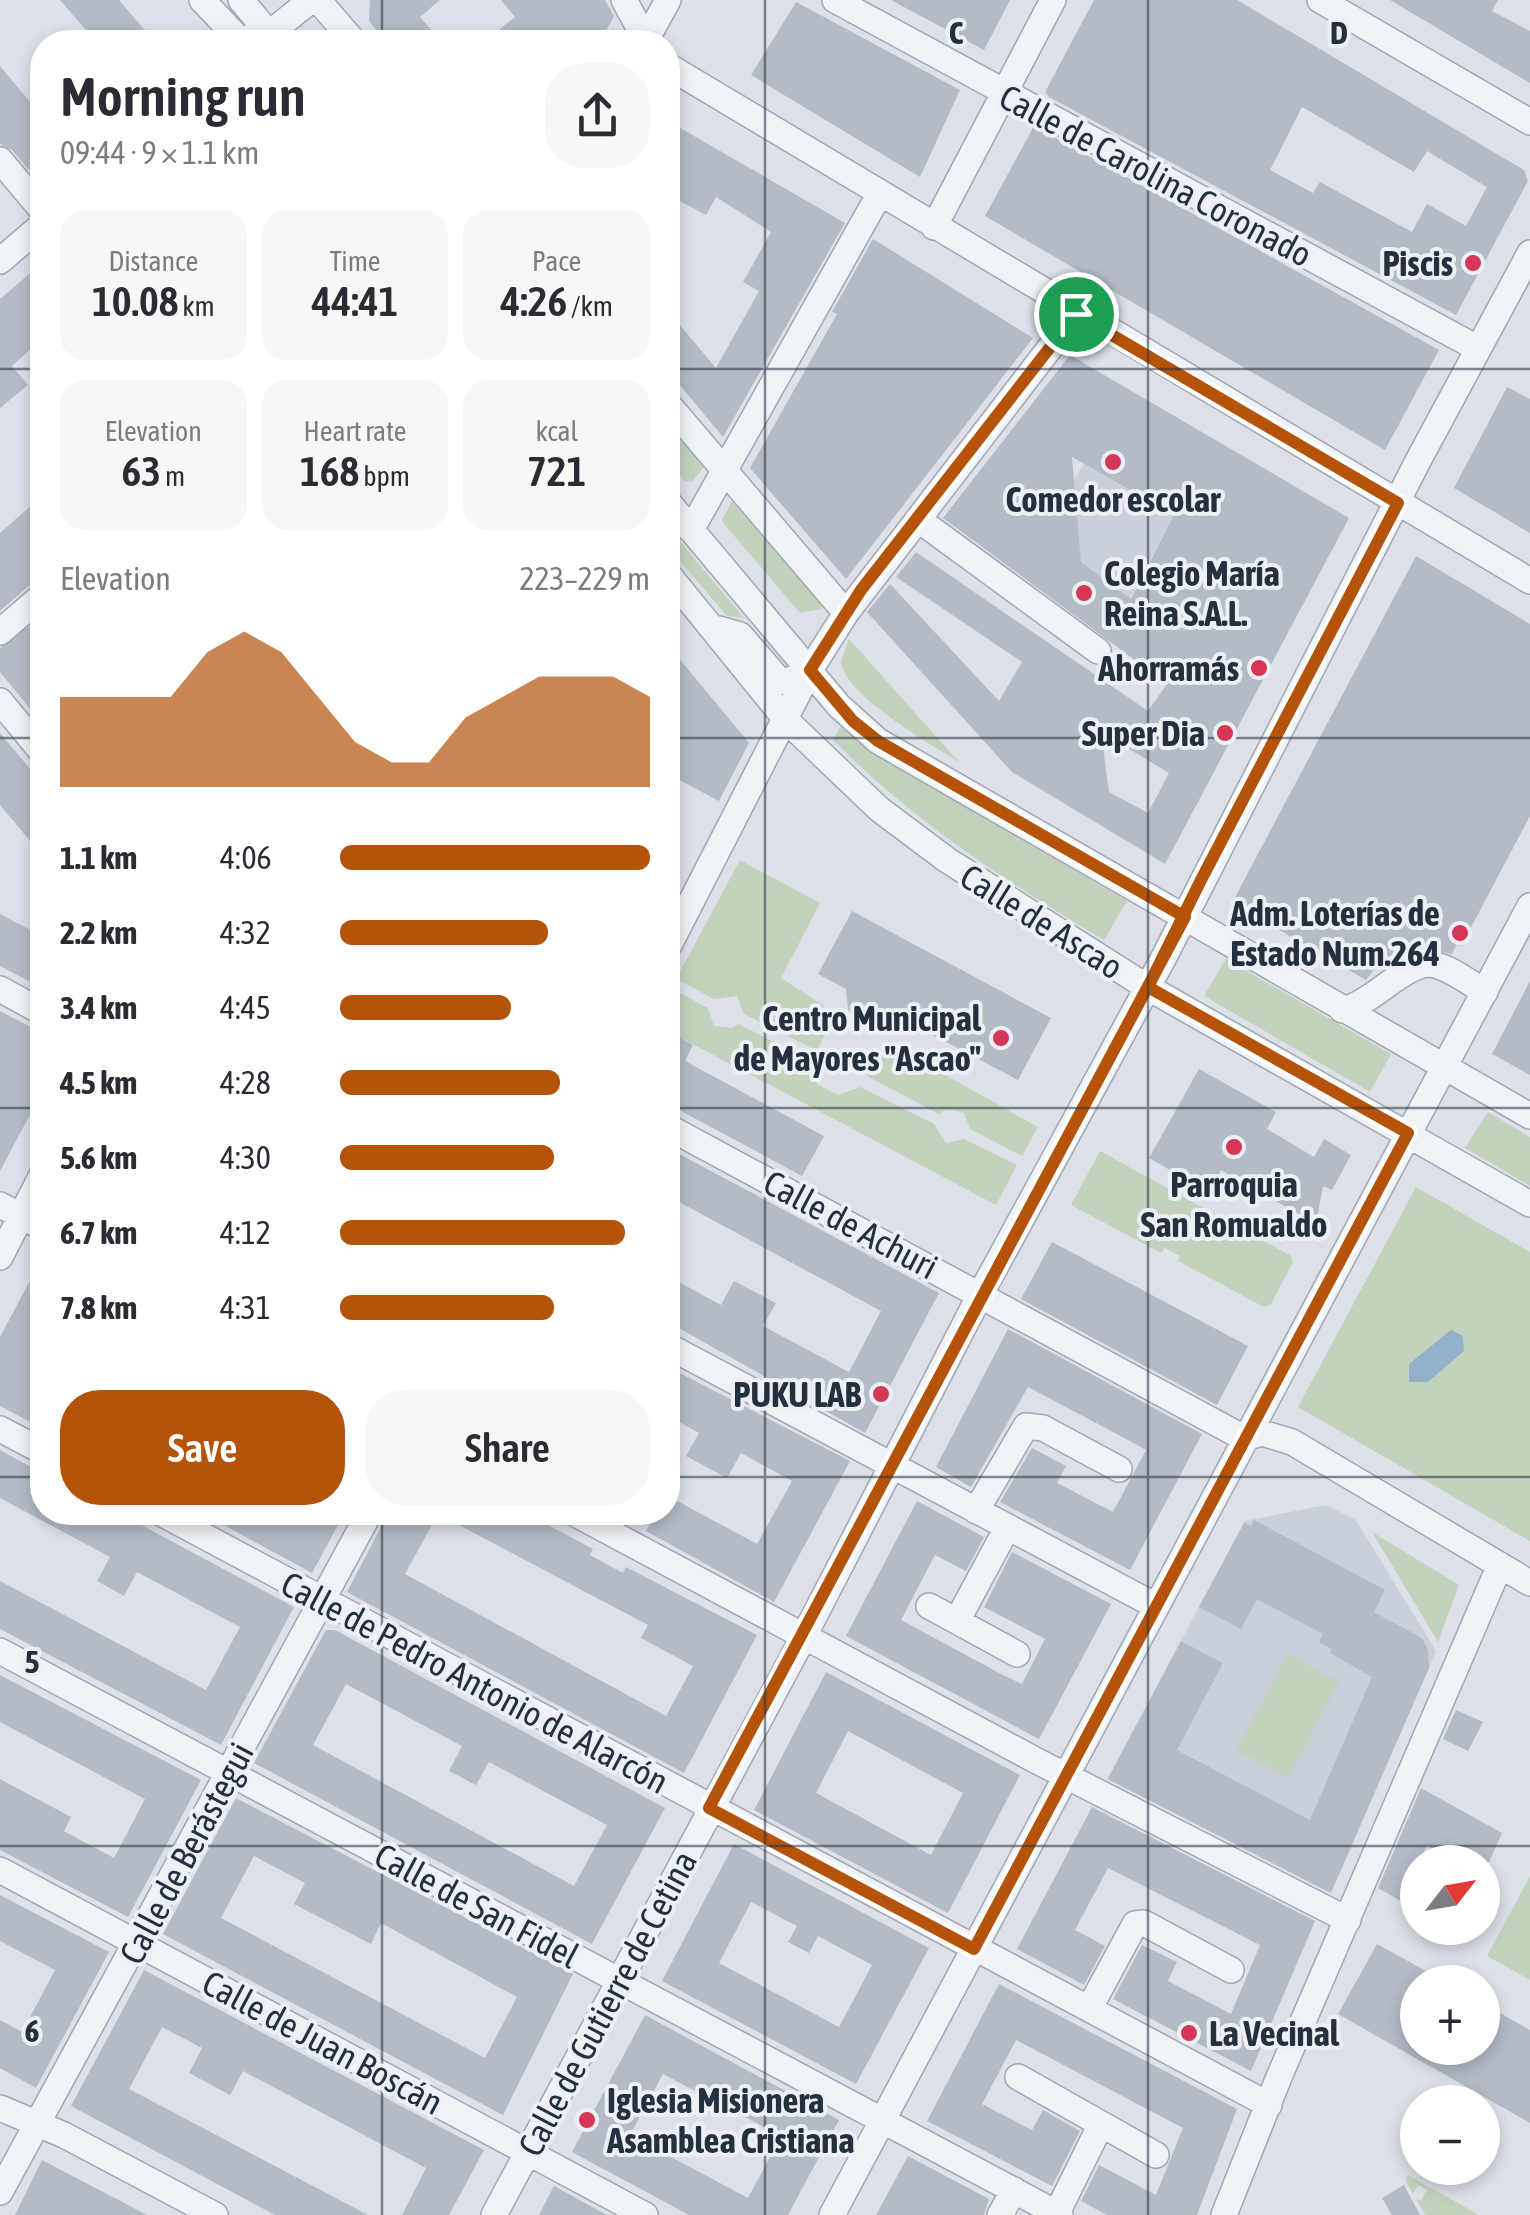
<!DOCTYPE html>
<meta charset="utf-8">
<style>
:root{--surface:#fff;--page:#f7f7f7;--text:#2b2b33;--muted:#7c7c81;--accent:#b45309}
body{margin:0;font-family:"Asap Condensed",sans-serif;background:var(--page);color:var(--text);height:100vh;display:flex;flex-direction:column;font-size:38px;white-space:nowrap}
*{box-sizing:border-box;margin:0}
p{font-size:32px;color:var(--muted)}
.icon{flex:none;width:55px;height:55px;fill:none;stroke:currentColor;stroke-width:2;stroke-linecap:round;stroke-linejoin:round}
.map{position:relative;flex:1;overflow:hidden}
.drawer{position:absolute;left:30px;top:30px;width:650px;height:1495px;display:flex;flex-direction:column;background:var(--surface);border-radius:40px;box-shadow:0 5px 15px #0003}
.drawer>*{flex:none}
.needle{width:65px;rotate:59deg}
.controls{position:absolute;left:1400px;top:1845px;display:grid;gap:20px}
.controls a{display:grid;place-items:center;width:100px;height:100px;border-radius:50%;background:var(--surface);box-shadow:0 5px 15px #0003;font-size:50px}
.pin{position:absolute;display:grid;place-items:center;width:85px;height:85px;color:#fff;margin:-42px;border:5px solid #fff;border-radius:50%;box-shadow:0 2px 10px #0007}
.round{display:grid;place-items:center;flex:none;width:105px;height:105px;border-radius:40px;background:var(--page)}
.headline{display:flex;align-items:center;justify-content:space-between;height:170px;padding:0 30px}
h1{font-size:55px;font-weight:600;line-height:75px}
.figures{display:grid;grid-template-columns:repeat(3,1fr);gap:15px;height:170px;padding:10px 30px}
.figures div{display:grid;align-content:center;border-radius:25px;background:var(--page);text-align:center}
.figures b{font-size:42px;font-weight:600}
.figures small{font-size:28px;font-weight:400}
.figures p{font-size:28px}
.chart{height:280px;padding:20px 30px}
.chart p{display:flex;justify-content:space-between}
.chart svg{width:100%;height:180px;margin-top:10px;fill:var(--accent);opacity:.7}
.button{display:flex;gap:20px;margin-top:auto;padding:20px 30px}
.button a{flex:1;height:115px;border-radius:40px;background:var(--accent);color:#fff;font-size:40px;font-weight:600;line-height:115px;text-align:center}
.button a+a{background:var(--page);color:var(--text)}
ul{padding:0 30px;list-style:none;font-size:32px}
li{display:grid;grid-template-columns:160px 120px 1fr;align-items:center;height:75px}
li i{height:25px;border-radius:12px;background:var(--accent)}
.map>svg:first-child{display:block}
</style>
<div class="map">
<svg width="1530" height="2215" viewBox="0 0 1530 2215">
<rect width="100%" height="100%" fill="#dce1e8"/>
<path fill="#cad0da" d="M1084,464L1174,515L1108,640L1037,587L1074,480Z
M1326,1505L1356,1520L1436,1651L1330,1893L1107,1779L1245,1521Z"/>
<path fill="#c3d2bd" d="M668,418L707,463L692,482L685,481L668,460Z
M732,501L823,606L821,609L800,613L725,525L722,520Z
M668,527L744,618L727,616L668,547Z
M849,639L959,762C931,744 843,695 841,661Z
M840,727L887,761L1127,901L1104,940C1003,879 916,824 833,740Z
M740,860L820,903L781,978L823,1005L827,1031L817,1051L744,1014L737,996L714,999L676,979Z
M1226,959L1391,1054L1370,1092L1204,996Z
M672,989L708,1008L714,1026L732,1028L739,1024L812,1062L817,1084L838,1095L860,1087L934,1124L946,1143L964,1139L1017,1165L996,1205L668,1031V996Z
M899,1049L1038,1127L1022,1156L970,1129L964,1113L946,1109L939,1114L867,1076L877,1057Z
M1488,1112L1530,1137V1186L1465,1148Z
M1100,1151L1291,1256L1293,1262L1271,1304L1264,1307L1178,1261L1180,1256L1165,1248L1161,1253L1071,1205Z
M1416,1187L1530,1252V1541L1298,1407Z
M1372,1532L1459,1585L1438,1642Z
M1288,1654L1339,1682L1288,1778L1236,1750Z
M1530,1876V1980L1487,1956Z
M1408,2175L1479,2215H1425L1416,2198L1421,2201L1427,2190L1418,2185L1413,2194L1406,2181Z"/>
<path fill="#94b1cb" d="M1451,1330L1463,1336L1464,1351L1428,1382H1409V1364Z"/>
<path fill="#b3bbc5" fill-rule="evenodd" d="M60,0H119L155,42H96Z
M370,0H440L420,17L442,42H386L369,21Z
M501,0H605L614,16L600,42H484L515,17Z
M891,0H1010L984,50Z
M1094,0H1237L1524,170L1528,181L1456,315L1049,97L1045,92ZM1302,107L1414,172L1427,151L1487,187L1466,226L1427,204L1412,232L1320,182L1313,193L1270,170Z
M1390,0H1498L1492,11L1530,31V83Z
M796,2L960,90L920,177L751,75Z
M0,66L42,116L41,184L12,150L0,144Z
M668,121L845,223L723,437L668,371V311L716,368L759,291L743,282L771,232L716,197L706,215L668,195Z
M1034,126L1439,350L1385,450L985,216Z
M873,239L1033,338L846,579L750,468L837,314L832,312Z
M42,263V339L12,366L28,385L0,408V299Z
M1070,355L1349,518L1165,864L1012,772L867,612L890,584L999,701L1022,662L896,577L916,552L1148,711L1167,684L943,518ZM1072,457L1174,515L1131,599L1081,562ZM1101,732L1169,773L1148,813L1109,792Z
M1507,387L1530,399V533L1454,488Z
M42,496V580L31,584L0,611V533Z
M1416,556L1530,624V816L1461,946L1457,944L1452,954L1425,948L1408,953L1373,971L1366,980L1232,903Z
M42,617V723L0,672V648Z
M668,645L749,743L719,801L668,774Z
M0,733L42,783V855L0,805Z
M852,911L1051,1018L1018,1080L897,1016L880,1029L857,1023L848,1009L846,989L818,974Z
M0,914L42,936V988L0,966Z
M1530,981V1075L1492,1054Z
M0,1011L42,1033V1092L0,1171Z
M668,1031L693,1045L685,1061L824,1136L802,1176L668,1104Z
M1199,1069L1276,1112L1267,1129L1314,1157L1324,1139L1351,1155L1332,1190L1323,1186L1316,1224L1221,1170L1208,1192L1149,1158Z
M668,1148L939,1293L865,1433L668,1322V1276L721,1305L734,1281L776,1303L763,1326L849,1372L881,1311L668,1196Z
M1052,1242L1248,1346L1217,1405L1021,1299Z
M42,1258V1350L30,1374L42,1380V1428L0,1406V1337Z
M1008,1329L1202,1434L1130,1570L1000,1502L1032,1448L1066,1466L1057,1483L1113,1512L1146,1450L1115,1433L1028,1387L971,1487L936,1467Z
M668,1367L850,1461L774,1602L646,1531L656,1512H668V1496L757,1544L792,1481L741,1453L727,1478L686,1456L699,1433L668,1416Z
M0,1450L42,1473V1512H117L294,1607L221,1745L0,1629V1581L206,1690L240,1627L137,1572L124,1596L97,1581L110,1557L0,1498Z
M917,1501L984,1537L966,1571L935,1555L901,1620L1001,1674L1022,1684L1045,1639L984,1607L1012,1552L1111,1604L1039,1739L846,1636Z
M200,1512H345L312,1573Z
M389,1512H524L593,1549L590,1555L623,1573L626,1567L757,1635L684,1773L347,1592ZM438,1514L648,1625L641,1638L693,1666L666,1716L405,1574Z
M1254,1520L1385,1590L1374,1612L1422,1638L1428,1650L1429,1668L1331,1893L1108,1779L1181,1641L1223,1663L1177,1750L1310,1820L1372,1677L1330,1653L1332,1649L1319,1642L1323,1634L1257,1599L1241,1629L1199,1607L1244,1523L1251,1526Z
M326,1630H335L665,1808L592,1944L254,1763ZM346,1684L462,1746L449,1771L476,1785L489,1762L607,1825L574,1886L313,1745Z
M826,1672L1020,1775L948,1913L754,1810ZM848,1731L963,1793L931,1855L816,1793Z
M0,1675L201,1780L128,1917L0,1850V1779L71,1817L64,1831L114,1858L145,1799L0,1722Z
M1456,1710L1483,1722L1468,1751L1443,1739Z
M1421,1788L1502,1833L1489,1862H1454L1427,1845L1401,1901L1378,1888Z
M236,1798L573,1974L503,2115L163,1934ZM254,1856L305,1883L294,1904L371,1944L381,1923L517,1997L485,2058L221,1918Z
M1092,1807L1315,1921L1251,2071L1113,1999L1142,1945L1177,1962L1168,1981L1231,2014L1260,1945L1108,1868L1075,1930L1105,1946L1084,1985L1017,1949Z
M734,1844L929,1948L856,2084L662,1981ZM751,1902L797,1926L788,1942L809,1953L818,1936L872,1965L839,2027L719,1963Z
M0,1895L109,1952L36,2088L0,2068V2020L22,2032L55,1970L0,1941Z
M1377,1944L1446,1982H1418V2048H1482V2003L1530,2030V2123L1338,2014Z
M144,1970L484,2150L449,2215H402L426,2168L243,2071L230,2095L189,2073L202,2048L162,2027L129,2089L368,2215H275L71,2106Z
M999,1984L1237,2109L1197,2215H1107L1081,2201L1099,2165L1156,2195L1183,2128L1016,2040L982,2104L1032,2130L1043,2110L1080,2131L1052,2186L927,2121Z
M645,2015L839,2120L788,2215H689L572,2152ZM663,2074L781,2136L748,2198L630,2135Z
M908,2156L989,2199L984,2215H876Z
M42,2160L147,2215H15Z
M1404,2185L1420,2215H1392L1382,2198Z
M554,2186L607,2215H539Z"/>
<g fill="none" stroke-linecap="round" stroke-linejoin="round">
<g stroke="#a1a8b2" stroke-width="28">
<path id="minor" d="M202,0L239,39L269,34
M241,0L276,42
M318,0L354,42
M624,0L641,31L638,42
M835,0L1477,348
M1320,0L1530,122
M259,42L311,0
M645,42L668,0
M668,66L1530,581
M0,160L42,210
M934,227L1053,0
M0,261L42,225
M668,404L846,613
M668,502L839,706L878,741L1530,1116
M919,520L1098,651
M691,530L880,193
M668,574L788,722L879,809L947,860L1147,987L1530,1204
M719,629L740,635L778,679L786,682L810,670
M0,632L42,596
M0,701L42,752
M668,947L810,670L846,613L1076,314
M0,989L42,1012
M1342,1010C1373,1004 1408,958 1435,965C1452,969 1470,983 1485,992
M668,1127L1244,1438
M0,1205L42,1227
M0,1257L42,1175
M668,1346L1156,1606
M0,1429L42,1451
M1244,1438L1262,1433L1292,1442L1530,1583
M976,1511L1026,1426L1043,1428L1119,1469
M159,1512L1269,2105
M572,1512L1037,1761L1348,1920
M929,1606L1017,1654
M957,1621L1007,1528
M0,1651L1060,2215
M0,1870L645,2215
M1089,2009L1135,1924L1144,1923L1231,1970
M1018,2077L1156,2155
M0,2108L64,2135L215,2215
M0,2192L370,1512
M1057,2213L1101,2124
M494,2215L803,1638L980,1295L1163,959L1419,459L1530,253
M832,2215L1530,906
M1000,2215L1014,2190
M1224,2215L1279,2077L1500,1565"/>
</g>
<use href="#minor" stroke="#eff2f6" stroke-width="25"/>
</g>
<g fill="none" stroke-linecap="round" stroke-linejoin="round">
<g stroke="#fff" stroke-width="20">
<path id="route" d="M1076,314L861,590L810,670L853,721L878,741L1185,917L709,1808L974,1949L1408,1133L1148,987L1201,880L1398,503L1076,314"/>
</g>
<use href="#route" stroke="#b45309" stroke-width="12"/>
</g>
<path fill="none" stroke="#25303f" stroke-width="2.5" stroke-opacity="0.55" d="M382,0V42M765,0V2215M1148,0V2215M0,369H42M668,369H1530M0,738H42M668,738H1530M0,1108H42M668,1108H1530M0,1477H42M668,1477H1530M382,1512V2215M0,1846H1530"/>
<g fill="#d83657" stroke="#ecf0f5" stroke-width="4">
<circle cx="1473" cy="263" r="10"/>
<circle cx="1113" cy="462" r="10"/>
<circle cx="1084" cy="593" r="10"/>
<circle cx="1259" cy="668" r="10"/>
<circle cx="1225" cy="733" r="10"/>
<circle cx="1460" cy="933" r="10"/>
<circle cx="1001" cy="1038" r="10"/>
<circle cx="1234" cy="1147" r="10"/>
<circle cx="881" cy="1394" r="10"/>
<circle cx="1189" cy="2033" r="10"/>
<circle cx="587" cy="2120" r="10"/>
</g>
<g text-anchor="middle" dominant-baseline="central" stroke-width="8" stroke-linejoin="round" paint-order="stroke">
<g font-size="35" fill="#25303f" stroke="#ecf0f5">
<text transform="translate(1156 175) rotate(28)">Calle de Carolina Coronado</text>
<text transform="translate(1042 921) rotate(32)">Calle de Ascao</text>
<text transform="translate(851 1224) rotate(28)">Calle de Achuri</text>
<text transform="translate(475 1682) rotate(28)">Calle de Pedro Antonio de Alarcón</text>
<text transform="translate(186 1853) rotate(-62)">Calle de Berástegui</text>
<text transform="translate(477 1905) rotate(28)">Calle de San Fidel</text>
<text transform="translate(607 2003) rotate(-62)">Calle de Gutierre de Cetina</text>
<text transform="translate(323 2042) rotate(28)">Calle de Juan Boscán</text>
</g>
<g font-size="35" font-weight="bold" fill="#25303f" stroke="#ecf0f5" text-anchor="end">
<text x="1453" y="263">Piscis</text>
<text x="1113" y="499" text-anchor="middle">Comedor escolar</text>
<text x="1104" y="573" text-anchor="start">Colegio María<tspan x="1104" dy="40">Reina S.A.L.</tspan></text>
<text x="1239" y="668">Ahorramás</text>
<text x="1205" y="733">Super Dia</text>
<text x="1440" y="913">Adm. Loterías de<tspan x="1440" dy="40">Estado Num.264</tspan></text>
<text x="981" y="1018">Centro Municipal<tspan x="981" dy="40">de Mayores "Ascao"</tspan></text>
<text x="1234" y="1184" text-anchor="middle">Parroquia<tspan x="1234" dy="40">San Romualdo</tspan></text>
<text x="861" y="1394">PUKU LAB</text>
<text x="1209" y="2033" text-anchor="start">La Vecinal</text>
<text x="607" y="2100" text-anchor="start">Iglesia Misionera<tspan x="607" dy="40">Asamblea Cristiana</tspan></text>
</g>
</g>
<g font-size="32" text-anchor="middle" font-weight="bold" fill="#25303f" stroke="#ecf0f5" stroke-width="8" stroke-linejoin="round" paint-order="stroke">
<text x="956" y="44">C</text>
<text x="1339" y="44">D</text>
<text x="32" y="1673">5</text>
<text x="32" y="2042">6</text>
</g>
</svg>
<div class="controls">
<a><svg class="needle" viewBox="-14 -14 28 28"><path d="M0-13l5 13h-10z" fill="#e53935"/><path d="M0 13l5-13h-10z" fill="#7c7c81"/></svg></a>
<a>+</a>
<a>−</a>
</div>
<div class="pin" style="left:1076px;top:314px;background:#1e9e55"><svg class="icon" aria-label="arrive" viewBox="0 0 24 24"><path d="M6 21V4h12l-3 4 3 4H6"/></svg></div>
<section class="drawer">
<div class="headline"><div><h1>Morning run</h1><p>09:44 · 9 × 1.1 km</p></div><a class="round"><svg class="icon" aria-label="share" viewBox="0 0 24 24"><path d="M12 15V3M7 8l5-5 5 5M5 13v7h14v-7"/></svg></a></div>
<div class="figures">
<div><p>Distance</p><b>10.08<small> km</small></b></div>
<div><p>Time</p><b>44:41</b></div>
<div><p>Pace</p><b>4:26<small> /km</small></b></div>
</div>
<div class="figures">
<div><p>Elevation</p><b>63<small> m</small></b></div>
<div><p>Heart rate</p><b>168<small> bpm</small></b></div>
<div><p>kcal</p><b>721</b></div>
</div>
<div class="chart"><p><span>Elevation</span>223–229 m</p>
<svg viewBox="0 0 160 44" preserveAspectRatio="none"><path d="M0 44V22L10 22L20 22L30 22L40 11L50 6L60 11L70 22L80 33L90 38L100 38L110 27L120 22L130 17L140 17L150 17L160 22V44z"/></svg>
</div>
<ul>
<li><b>1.1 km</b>4:06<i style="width:100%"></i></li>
<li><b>2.2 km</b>4:32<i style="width:67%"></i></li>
<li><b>3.4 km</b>4:45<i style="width:55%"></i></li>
<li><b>4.5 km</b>4:28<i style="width:71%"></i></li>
<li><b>5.6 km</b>4:30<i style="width:69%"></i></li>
<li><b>6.7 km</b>4:12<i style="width:92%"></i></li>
<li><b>7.8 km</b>4:31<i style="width:69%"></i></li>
</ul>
<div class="button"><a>Save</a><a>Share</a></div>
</section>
</div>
